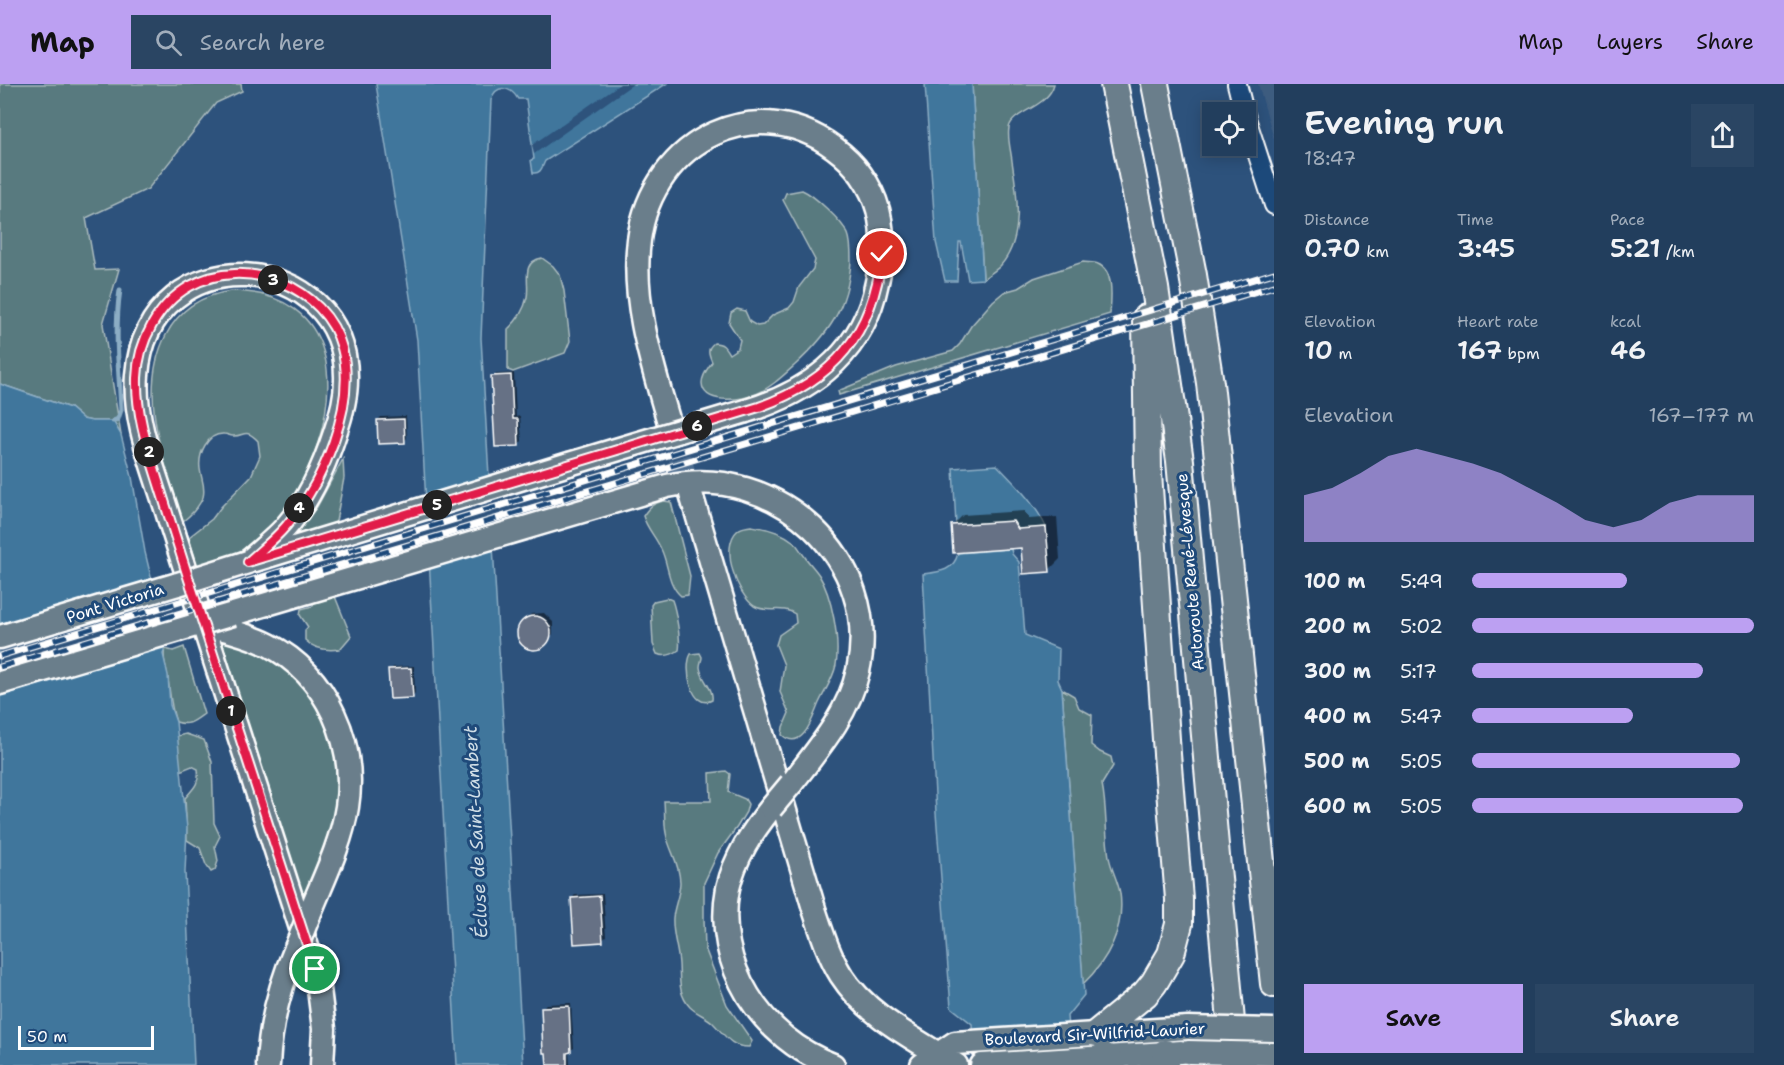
<!DOCTYPE html>
<meta charset="utf-8">
<style>
:root{--surface:#223e5d;--page:#2a4563;--text:#f1f3f6;--muted:#a2aebc;--line:#3f5772;--accent:#bca0f2}
body{margin:0;font-family:"Shantell Sans",sans-serif;background:var(--page);color:var(--text);height:100vh;display:flex;flex-direction:column;font-size:22px;white-space:nowrap}
*{box-sizing:border-box;margin:0}
p{font-size:20px;color:var(--muted)}
.icon{flex:none;width:33px;height:33px;fill:none;stroke:currentColor;stroke-width:2;stroke-linecap:round;stroke-linejoin:round}
.map{position:relative;flex:1;overflow:hidden}
.drawer{display:flex;flex-direction:column;background:var(--surface);width:510px}
.drawer>*{flex:none}
.buttons{position:absolute;left:1202px;top:18px;display:grid;gap:12px}
.buttons a{display:grid;place-items:center;width:54px;height:54px;border-radius:0px;background:var(--surface);box-shadow:0 3px 15px #0003,0 0 0 2px var(--line);font-size:30px}
.scale{position:absolute;left:18px;bottom:15px;width:136px;box-sizing:border-box;padding-left:6px;border:3px solid #fff;border-top:0;font-size:16px;line-height:21px;white-space:nowrap;color:#fff;-webkit-text-stroke:4px #1f4a7a;paint-order:stroke}
.pin{position:absolute;display:grid;place-items:center;width:51px;height:51px;color:#fff;margin:-26px;border:3px solid #fff;border-radius:50%;box-shadow:0 2px 6px #0007}
.km{position:absolute;width:30px;height:30px;margin:-15px;border-radius:50%;background:#222;color:#fff;font-size:16px;line-height:30px;text-align:center}
.round{display:grid;place-items:center;flex:none;width:63px;height:63px;border-radius:0px;background:var(--page)}
.overview{display:flex;align-items:center;justify-content:space-between;height:102px;padding:0 30px}
h1{font-size:33px;font-weight:600;line-height:45px}
.figures{display:grid;grid-template-columns:repeat(3,1fr);gap:9px;height:102px;padding:6px 30px}
.figures div{display:grid;align-content:center}
.figures b{font-size:26px;font-weight:600}
.figures small{font-size:16px;font-weight:400}
.figures p{font-size:16px}
.chart{height:168px;padding:12px 30px}
.chart p{display:flex;justify-content:space-between}
.chart svg{width:100%;height:108px;margin-top:6px;fill:var(--accent);opacity:.7}
.cta{display:flex;gap:12px;margin-top:auto;padding:12px 30px}
.cta a{flex:1;height:69px;border-radius:0px;background:var(--accent);color:#111;font-size:24px;font-weight:600;line-height:69px;text-align:center}
.cta a+a{background:var(--page);color:var(--text)}
ul{padding:0 30px;list-style:none;font-size:20px}
li{display:grid;grid-template-columns:96px 72px 1fr;align-items:center;height:45px}
li i{height:15px;border-radius:8px;background:var(--accent)}
header{display:flex;align-items:center;gap:36px;box-sizing:border-box;height:84px;padding:0 30px;background:var(--accent);color:#111}
header strong{font-size:28px}
nav{display:flex;gap:33px;margin-inline-start:auto;font-size:21px}
.search{width:420px;height:54px;background:var(--page);display:flex;align-items:center;gap:15px;box-sizing:border-box;padding:0 21px;border-radius:0px;color:var(--muted);font-size:22px}
main{display:flex;flex:1;min-height:0}
.map>svg:first-child{display:block}
</style>
<header>
<strong>Map</strong>
<div class="search"><svg class="icon" aria-label="search" viewBox="0 0 24 24"><circle cx="10" cy="10" r="6"/><path d="M15 15l6 6"/></svg>Search here</div>
<nav><a>Map</a><a>Layers</a><a>Share</a></nav>
</header>
<main>
<div class="map">
<svg width="1274" height="981" viewBox="0 0 1274 981">
<rect width="100%" height="100%" fill="#2d527c"/>
<filter id="ink" filterUnits="userSpaceOnUse"><feTurbulence type="fractalNoise" baseFrequency=".0167" numOctaves="2"/><feDisplacementMap in="SourceGraphic" scale="12" xChannelSelector="R" yChannelSelector="G"/><feConvolveMatrix kernelMatrix="1 2 1 2 8 2 1 2 1" color-interpolation-filters="sRGB"/></filter>
<g filter="url(#ink)">
<path fill="#3e5b7f" d="M1258,0H1274V55Z"/>
<path fill="#587a7f" stroke="#acbcbf" stroke-width="1.5" d="M0,0H241L242,7L216,19L148,105L86,134L95,186L119,185L103,240L121,351L113,337H92L83,335L70,324L0,300Z
M972,0H1054C1048,24 1012,27 1009,44C1007,54 1011,67 1012,77C1017,109 1025,153 1001,181C997,186 989,190 983,195Z
M802,106C814,111 842,137 848,150C851,157 851,168 851,177C848,224 828,251 794,282C783,292 768,306 753,311C740,316 703,321 702,299C702,291 708,284 712,278C709,270 706,265 714,259C723,259 725,263 729,270L738,264L740,256L729,239L731,229L737,225L745,227L750,238L757,242L763,241L773,231L789,224L794,218L799,203L813,185L815,176L783,116L786,109Z
M542,174L553,182L560,191L564,207L570,257L565,269L513,288L508,286V245C518,236 524,227 527,213C530,198 520,178 542,174Z
M1083,178C1087,179 1094,178 1098,180C1115,187 1111,216 1110,230L839,311L838,307L896,283L953,267L960,260L971,242L993,217L1004,208L1018,204L1034,194Z
M231,207C342,209 343,311 306,389C298,405 290,422 279,436C257,461 229,474 198,486L189,453L212,435L221,423L251,392L260,372L258,357C245,343 244,353 233,352C230,352 227,350 224,350C207,349 198,370 200,385C201,394 206,403 203,413C199,423 191,431 182,438C165,379 136,309 166,251C180,224 202,211 231,207Z
M343,375L344,394L335,443L285,459L317,423Z
M664,417L671,418L690,492L688,511L681,512C667,500 669,481 661,465C656,453 647,445 643,432C649,423 653,419 664,417Z
M751,442C766,444 782,448 794,458C798,462 801,468 805,473C809,479 815,485 819,491C832,512 840,556 836,581C833,595 825,606 819,619C813,632 803,669 782,651L783,643L789,629L780,608L784,581L776,561L779,551L796,539L795,530C783,521 767,530 754,522C737,510 719,463 738,446C742,443 746,443 751,442Z
M334,510L351,552L340,565C327,567 315,566 305,556V546L308,543L300,531L301,525L313,522L314,515Z
M667,514L672,516C676,527 681,556 679,566C672,571 664,573 657,570L653,560L651,521L654,517Z
M221,555C232,558 245,561 256,566C308,592 339,647 337,705C335,742 317,780 303,814Z
M184,563L204,630C193,638 189,642 176,638C170,621 170,606 167,589C166,581 162,573 165,565L173,567Z
M700,569L702,573C702,576 700,579 700,583C701,596 714,604 712,616C692,627 683,584 691,570Z
M1062,605L1074,612L1079,624L1092,631L1091,661L1100,668L1111,673L1113,682L1102,700C1107,724 1105,749 1109,773C1111,785 1118,797 1120,809C1125,844 1108,876 1083,900Z
M186,650L204,656L212,678L214,739L220,752L215,762L218,777L215,786L211,788L206,781L200,764L187,756L185,714C194,704 200,699 198,685L192,682L180,687L177,652Z
M726,687L730,690L728,708L745,715L748,720L746,728L737,743L718,769L704,799V835L705,864L727,921L752,957L749,963C730,963 725,951 713,939C706,932 697,930 690,923C678,910 680,896 679,880C678,864 672,850 673,834C674,822 680,811 680,798C679,776 669,767 666,749C664,739 665,728 664,717H711L710,689Z"/>
<path fill="#3f769c" stroke="#8cadc4" stroke-width="1.5" d="M376,0H666L545,77C542,83 541,90 533,89L531,76L534,75L526,15H518C510,2 496,0 491,16L481,254L523,981H457L417,256Z
M925,0H972L983,195L968,196L961,158H959L957,197H945L936,158Z
M0,300L70,324L83,335L92,337H113L121,351L132,393L145,468L167,560L163,570L168,591L170,621L176,638L187,744L185,788L194,981H0Z
M997,381C1015,400 1035,419 1046,443L1018,445L1013,437L956,441L953,384Z
M1011,465L1012,470L1019,478L1025,551L1059,565L1058,596L1062,605L1084,911L1067,932L1071,981H975L972,940L951,923L936,729L923,490C940,488 954,487 958,469Z"/>
<path fill="#2d527c" d="M620,0H633L534,70L532,61Z
M492,396L496,461L425,482L422,417Z
M156,499L168,549L0,608V546Z"/>
<path fill="#0007" d="M514,289L516,333L520,332L522,357L519,360L493,293L496,290Z
M406,332L407,354L404,358L378,336L381,333Z
M1024,427L1029,435L1057,433L1060,475L1049,486L1023,463L952,442L963,431Z
M544,529L553,538V550L541,564H529L520,555L519,543L531,530Z
M414,582L415,609L412,613L390,586L393,583Z
M603,810L606,853L602,856L572,814L575,811Z
M571,919L574,964L569,967L570,981H548L543,923L546,920Z"/>
<g fill="none" stroke-linecap="round" stroke-linejoin="round">
<path stroke="#8cadc4" stroke-width="5" d="M113,337L118,335L121,326C119,286 114,246 120,206"/>
</g>
<path fill="#667185" stroke="#fff" stroke-width="1.5" d="M511,291L513,335H518L519,362L495,363L491,292Z
M404,335L405,359L378,360L377,336Z
M1013,437L1018,445L1046,443L1050,488L1023,490L1021,464L953,469L951,441Z
M517 549a17 17 0 1 1 34 0a17 17 0 1 1-34 0Z
M411,584L413,614L390,615L388,585Z
M600,812L603,858L574,860L571,814Z
M569,922L571,968L567,969V981H547L546,969H543L541,923Z"/>
<g fill="none" stroke-linecap="round" stroke-linejoin="round">
<path stroke="#4c6c90" stroke-width="22" stroke-dasharray="22 11" stroke-linecap="butt" d="M670,342L691,410"/>
<g stroke="#fff" stroke-width="22">
<path id="minor" d="M1237,0L1244,28
M1245,31L1274,121"/>
</g>
<g stroke="#fff" stroke-width="27">
<path id="major" d="M670,342C653,283 631,218 639,156C652,55 761,1 842,70C861,86 876,110 880,135C885,161 880,187 874,211C857,274 805,310 746,327
M691,410L815,828C822,849 829,872 841,891C868,933 916,955 956,981
M255,476L569,380
M248,478C260,467 274,456 285,444C309,417 324,383 335,349C341,332 346,314 346,296C349,165 148,149 137,291C133,338 155,387 168,431L318,897L324,945L322,981
M233,530L667,402C776,378 883,476 858,587C848,631 818,665 791,700
M221,544C237,549 254,553 269,561C327,591 357,660 347,723C341,761 323,796 309,831
M0,553L178,500
M0,599L199,540
M771,724C752,748 735,773 728,804C713,881 762,955 833,981
M268,981C270,940 280,901 296,864
M922,981L955,959L1188,944
M982,981L1181,968"/>
</g>
<g stroke="#fff" stroke-width="30">
<path id="highway" d="M1114,0L1155,204L1180,377L1235,981
M1155,0L1193,191L1210,299L1274,900
M1097,949L1145,910L1154,899L1171,870L1179,840V815L1167,670L1148,389L1146,234
M1165,969L1166,981
M1104,972L1113,981"/>
</g>
<use href="#minor" stroke="#1f4a7a" stroke-width="18"/>
<use href="#major" stroke="#6b7e8b" stroke-width="22"/>
<use href="#highway" stroke="#6b7e8b" stroke-width="26"/>
<g stroke="#fff" stroke-width="7">
<path id="rail" d="M0,572L1274,189
M0,583L1274,202"/>
</g>
<use href="#rail" stroke="#1f4a7a" stroke-width="4.5" stroke-dasharray="14" stroke-linecap="butt"/>
<g stroke="#fff" stroke-width="27" stroke-linecap="butt">
<path id="major-bridge" d="M569,380L746,327
M178,500L248,478
M199,540L233,530
M771,724L791,700
M296,864L309,831
M1188,944L1274,946
M1188,968L1274,970"/>
</g>
<use href="#major-bridge" stroke="#6b7e8b" stroke-width="22"/>
</g>
</g>
<g fill="none" stroke-linecap="round" stroke-linejoin="round" filter="url(#ink)">
<g stroke="#fff" stroke-width="12">
<path id="route" d="M315,885C272,756 231,626 189,496C178,461 167,426 156,391C146,359 136,327 137,294C138,258 158,220 190,202C245,171 326,202 342,264C357,321 323,399 286,442C275,455 261,466 248,478L759,323C834,296 873,250 882,170"/>
</g>
<use href="#route" stroke="#e11d48" stroke-width="8"/>
</g>
<g text-anchor="middle" dominant-baseline="central" stroke-width="6" stroke-linejoin="round" paint-order="stroke">
<g font-size="16" fill="#fff" stroke="#1f4a7a">
<text transform="translate(1190 488) rotate(-95)">Autoroute René-Lévesque</text>
<text transform="translate(115 519) rotate(-17)">Pont Victoria</text>
<text transform="translate(1095 950) rotate(-3)">Boulevard Sir-Wilfrid-Laurier</text>
</g>
<g font-size="18" font-style="italic" fill="#cfdde6" stroke="#1f4a7a">
<text transform="translate(476 748) rotate(-93)">Écluse de Saint-Lambert</text>
</g>
</g>
</svg>
<div class="buttons">
<a><svg class="icon" aria-label="locate" viewBox="0 0 24 24"><circle cx="12" cy="12" r="6"/><path d="M12 2v4M12 18v4M2 12h4M18 12h4"/></svg></a>
</div>
<div class="scale">50 m</div>
<div class="pin" style="left:315px;top:885px;background:#1e9e55"><svg class="icon" aria-label="arrive" viewBox="0 0 24 24"><path d="M6 21V4h12l-3 4 3 4H6"/></svg></div>
<div class="pin" style="left:882px;top:170px;background:#d93025"><svg class="icon" aria-label="check" viewBox="0 0 24 24"><path d="M5 12l5 5 9-10"/></svg></div>
<b class="km" style="left:231px;top:627px">1</b>
<b class="km" style="left:149px;top:368px">2</b>
<b class="km" style="left:273px;top:196px">3</b>
<b class="km" style="left:299px;top:424px">4</b>
<b class="km" style="left:437px;top:421px">5</b>
<b class="km" style="left:697px;top:342px">6</b>
</div>
<section class="drawer">
<div class="overview"><div><h1>Evening run</h1><p>18:47</p></div><a class="round"><svg class="icon" aria-label="share" viewBox="0 0 24 24"><path d="M12 15V3M7 8l5-5 5 5M5 13v7h14v-7"/></svg></a></div>
<div class="figures">
<div><p>Distance</p><b>0.70<small> km</small></b></div>
<div><p>Time</p><b>3:45</b></div>
<div><p>Pace</p><b>5:21<small> /km</small></b></div>
</div>
<div class="figures">
<div><p>Elevation</p><b>10<small> m</small></b></div>
<div><p>Heart rate</p><b>167<small> bpm</small></b></div>
<div><p>kcal</p><b>46</b></div>
</div>
<div class="chart"><p><span>Elevation</span>167–177 m</p>
<svg viewBox="0 0 160 44" preserveAspectRatio="none"><path d="M0 44V25L10 22L20 16L30 9L40 6L50 9L60 12L70 16L80 22L90 28L100 35L110 38L120 35L130 28L140 25L150 25L160 25V44z"/></svg>
</div>
<ul>
<li><b>100 m</b>5:49<i style="width:55%"></i></li>
<li><b>200 m</b>5:02<i style="width:100%"></i></li>
<li><b>300 m</b>5:17<i style="width:82%"></i></li>
<li><b>400 m</b>5:47<i style="width:57%"></i></li>
<li><b>500 m</b>5:05<i style="width:95%"></i></li>
<li><b>600 m</b>5:05<i style="width:96%"></i></li>
</ul>
<div class="cta"><a>Save</a><a>Share</a></div>
</section>
</main>
